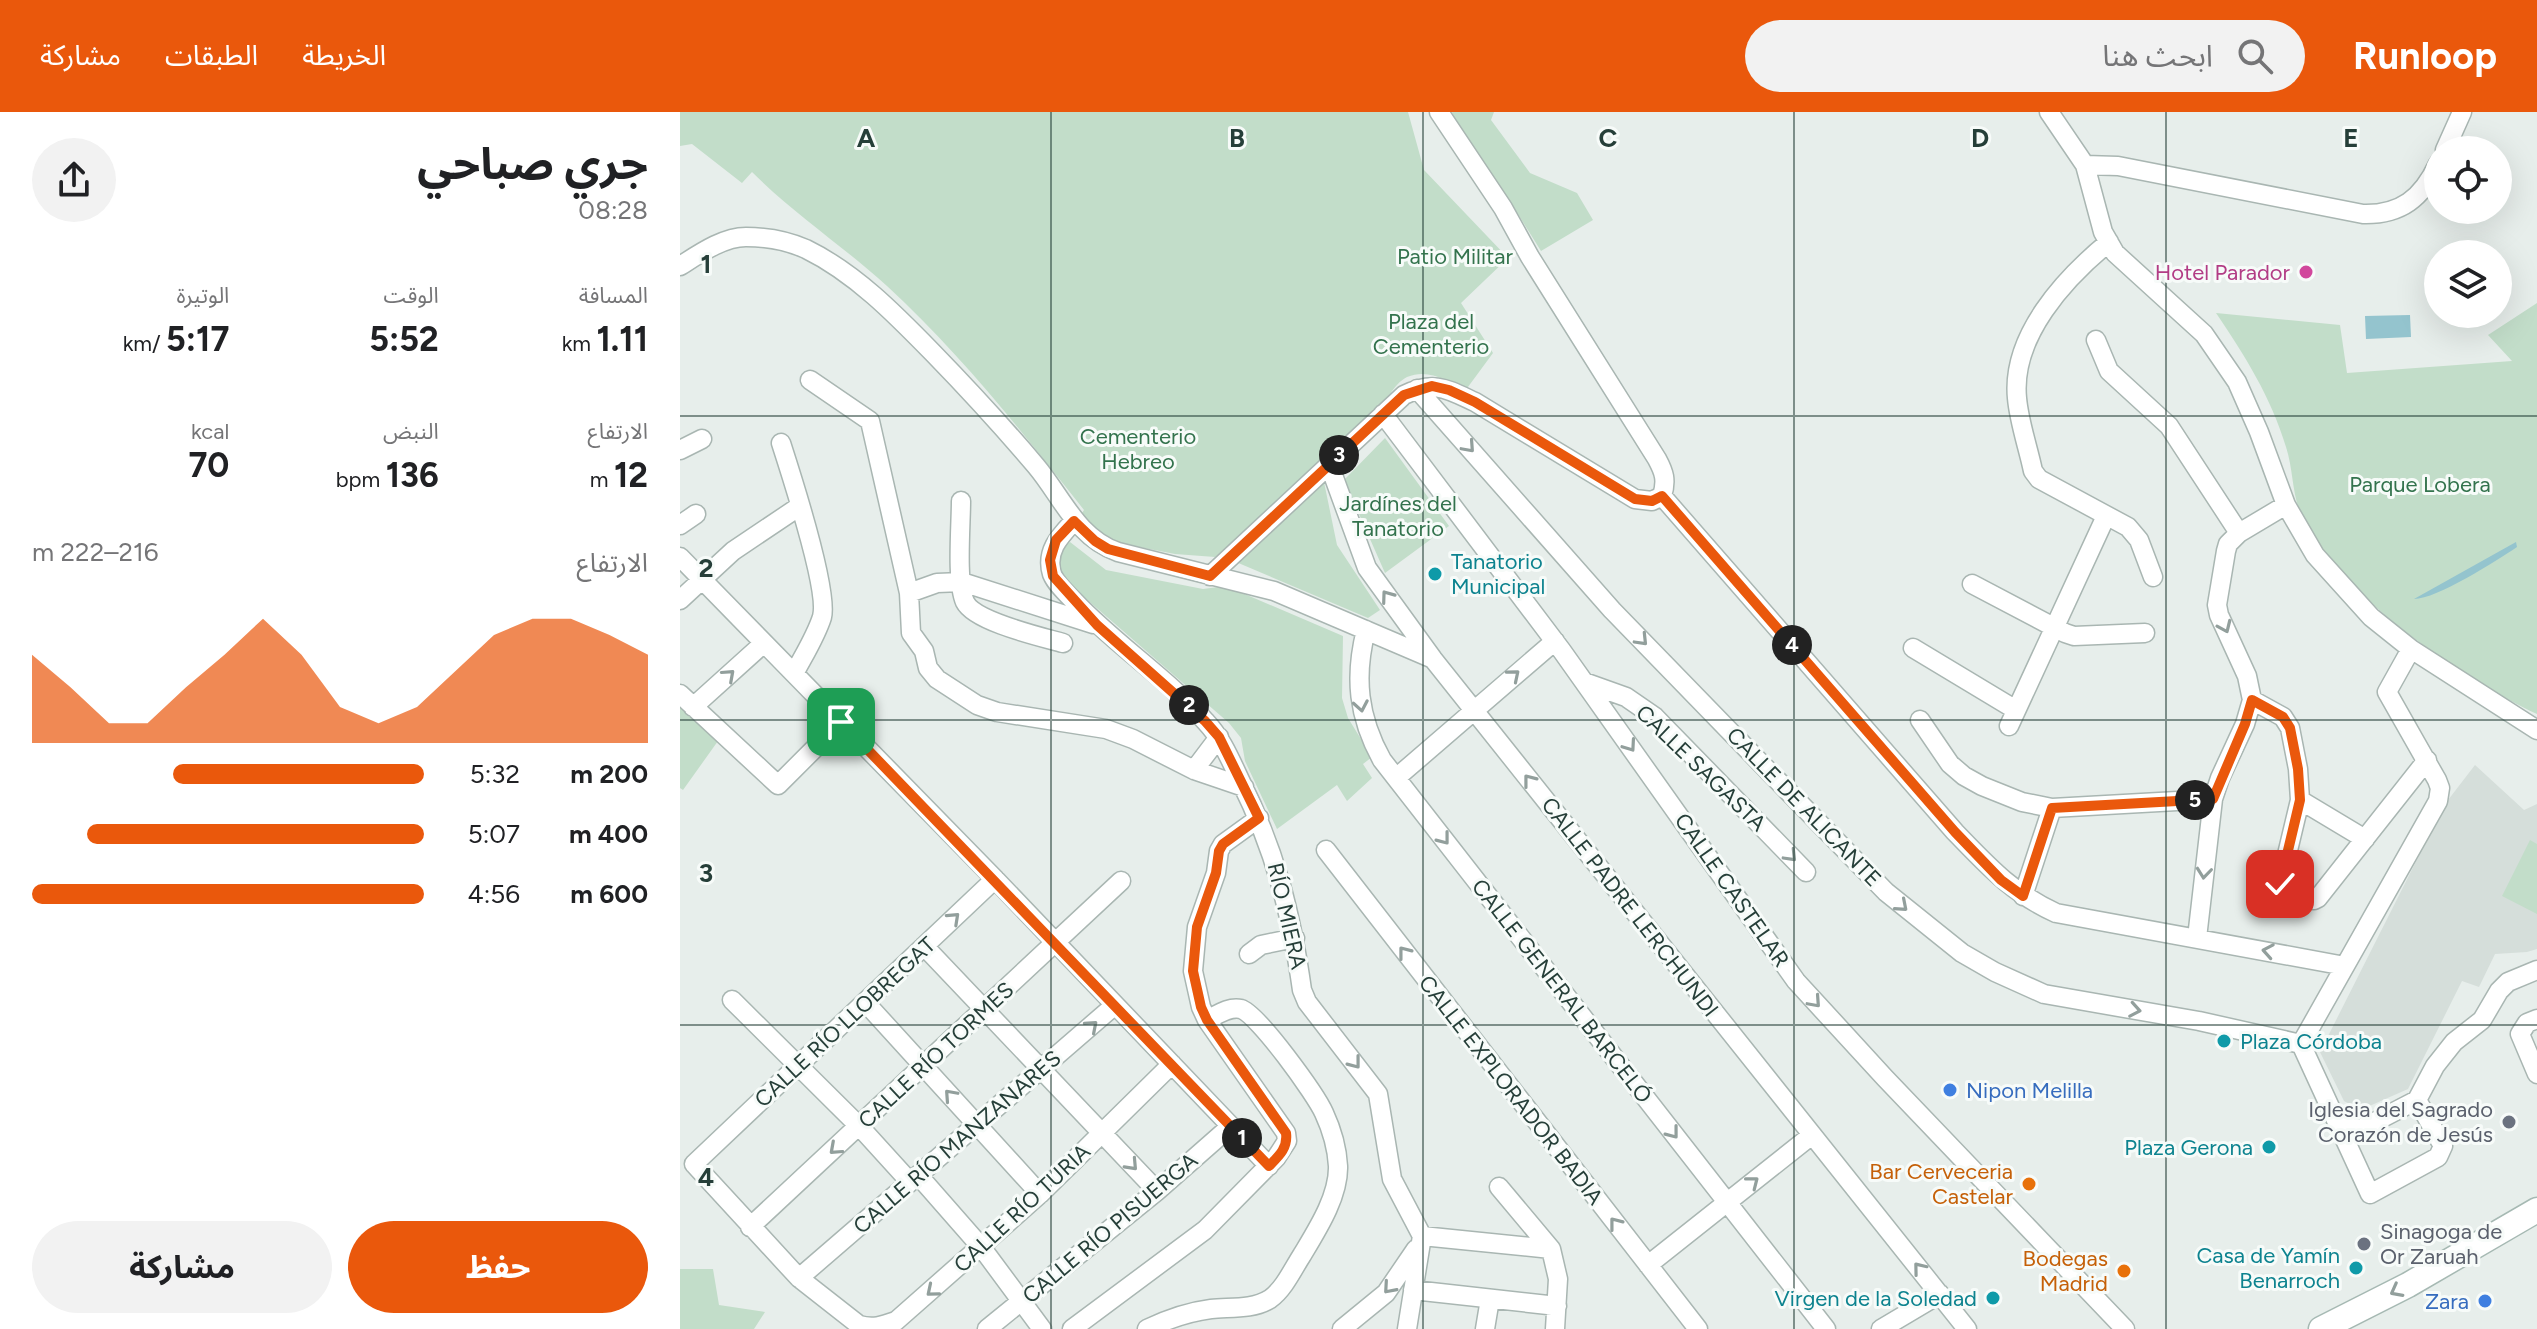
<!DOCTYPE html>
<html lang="ar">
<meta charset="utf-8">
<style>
:root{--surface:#fff;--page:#f2f2f2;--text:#202124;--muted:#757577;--accent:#ea580c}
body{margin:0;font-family:Figtree,"Noto Sans Arabic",sans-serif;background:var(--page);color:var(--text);direction:rtl;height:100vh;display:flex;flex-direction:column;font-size:30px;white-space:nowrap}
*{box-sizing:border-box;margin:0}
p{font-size:26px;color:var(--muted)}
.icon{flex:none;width:44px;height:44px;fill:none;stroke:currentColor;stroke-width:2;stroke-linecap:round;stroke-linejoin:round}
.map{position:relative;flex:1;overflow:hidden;direction:ltr}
.side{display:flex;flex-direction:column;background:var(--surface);width:680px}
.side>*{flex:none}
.fabs{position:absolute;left:1744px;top:24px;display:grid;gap:16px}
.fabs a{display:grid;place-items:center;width:88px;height:88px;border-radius:50%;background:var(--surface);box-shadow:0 8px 32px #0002;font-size:40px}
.pin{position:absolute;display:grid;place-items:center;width:68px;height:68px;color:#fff;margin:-34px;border-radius:16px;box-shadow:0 4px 12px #0006}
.km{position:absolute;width:40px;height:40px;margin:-20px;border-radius:50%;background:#222;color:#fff;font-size:22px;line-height:40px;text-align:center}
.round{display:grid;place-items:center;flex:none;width:84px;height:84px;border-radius:42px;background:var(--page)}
.headline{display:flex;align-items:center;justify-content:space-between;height:136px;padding:0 32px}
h1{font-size:44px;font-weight:700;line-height:60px}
.metrics{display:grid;grid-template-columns:repeat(3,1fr);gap:12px;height:136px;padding:8px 32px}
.metrics div{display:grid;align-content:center}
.metrics b{font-size:34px;font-weight:700}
.metrics small{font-size:22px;font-weight:400}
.metrics p{font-size:22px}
.chart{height:224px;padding:16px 32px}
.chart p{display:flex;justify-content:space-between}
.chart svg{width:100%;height:144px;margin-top:8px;fill:var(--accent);opacity:.7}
.button{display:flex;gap:16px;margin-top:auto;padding:16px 32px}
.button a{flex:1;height:92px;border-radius:48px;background:var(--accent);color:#fff;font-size:32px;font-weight:700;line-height:92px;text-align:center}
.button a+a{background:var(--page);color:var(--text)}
ul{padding:0 32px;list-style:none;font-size:26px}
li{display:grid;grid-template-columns:128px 96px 1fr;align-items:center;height:60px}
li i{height:20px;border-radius:10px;background:var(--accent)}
header{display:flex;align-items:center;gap:48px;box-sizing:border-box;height:112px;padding:0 40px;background:var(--accent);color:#fff}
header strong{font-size:38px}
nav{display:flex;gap:44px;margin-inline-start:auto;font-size:28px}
.search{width:560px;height:72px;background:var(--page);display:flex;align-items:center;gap:20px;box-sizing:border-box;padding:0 28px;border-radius:44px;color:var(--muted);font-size:30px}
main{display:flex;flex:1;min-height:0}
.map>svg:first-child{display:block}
</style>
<header>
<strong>Runloop</strong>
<div class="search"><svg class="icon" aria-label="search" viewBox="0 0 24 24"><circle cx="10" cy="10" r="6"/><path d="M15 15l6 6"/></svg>ابحث هنا</div>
<nav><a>الخريطة</a><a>الطبقات</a><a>مشاركة</a></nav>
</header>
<main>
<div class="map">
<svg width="1857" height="1217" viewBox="0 0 1857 1217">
<rect width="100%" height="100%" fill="#e7eeeb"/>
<path fill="#d5deda" d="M1795,653L1844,698L1857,692V837L1847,840L1815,842L1799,875L1782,869L1728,977L1685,996L1673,994L1664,989L1640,940L1765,692Z"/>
<path fill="#c2ddc9" d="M0,0H728L744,58L828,146L781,191L813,241L785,279C767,269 749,256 727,265C713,272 706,291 696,302C645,353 592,401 535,445L495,442L428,429L396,410L404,398C343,321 280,241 207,174C163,134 114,102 72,60L62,71L12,32L0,34Z
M772,0H814L811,8L850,61L897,81L913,108L861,139L831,91L779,17Z
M1857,191V602C1784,568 1650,477 1620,400C1612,380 1613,356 1606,335C1591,285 1565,244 1536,201L1660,213L1667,261L1832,249L1808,223Z
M705,326L769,414L705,461L664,368Z
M644,370L657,433L700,498L688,506L556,450Z
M390,430L426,458L523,477L546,474L663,524L662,586L668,606L692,645L683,652L692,666L667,689L657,673L597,717L565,649L561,626L549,611L389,472L381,461L378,446L385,434Z
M0,594L38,629L3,678L0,676Z
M1850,728L1857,732V802L1822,784Z
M0,1157H33L39,1193L85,1200L74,1217H0Z"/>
<path fill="#94c4ce" d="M1730,203L1731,225L1686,227L1685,204Z
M1836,430L1837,435C1816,449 1757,487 1734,487Z"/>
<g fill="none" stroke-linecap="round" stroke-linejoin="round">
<g stroke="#a9b6b2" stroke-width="21">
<path id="minor" d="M1369,0L1405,53L1423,120L1435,141L1524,222L1557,270L1579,320L1606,393L1635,443L1691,505L1731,537L1857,618
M1765,38L1782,0
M1405,53L1438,54L1683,102C1721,103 1742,86 1758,52
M1429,130C1385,166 1331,224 1337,286C1339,310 1348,335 1353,359L1359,367L1448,415L1459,428L1473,465
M0,154C19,142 43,125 66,125C85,125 108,129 126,137C175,161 215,202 253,241C288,277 323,315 356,354C382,385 397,426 438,440L594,479L751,546
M1416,228L1429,259L1489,314L1559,421
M130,268L190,309L229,481L231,521L244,539L248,556L257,567L297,593L317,600L426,617L453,627L514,658L564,675
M737,277L932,498L1206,780L1282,841L1315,860L1364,882L1519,909L1621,932
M703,302L882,539L1116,869L1205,966L1445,1217
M101,331C111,362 149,479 142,505C136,524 124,543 115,560
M0,338L22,327
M649,352L687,456L753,547L1287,1217
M982,384L1275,720C1308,754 1332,781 1376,801L1665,854
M281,389C281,413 276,470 285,490C295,510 362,525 383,531
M394,409C380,424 365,439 372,462C376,472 387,482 395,490C436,533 487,566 526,610C542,627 550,647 560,668C595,738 611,800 622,878L627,890L698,982L712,1067L742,1124L727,1217
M0,413L16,402
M0,445L315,767L589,1054
M530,464L724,283C754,268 767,277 795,290L955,387L972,389L982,384C987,368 984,360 977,347L850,145L823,96L759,0
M1292,472L1385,521L1394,524L1465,521
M229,481L257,471L282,470L413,512
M0,488L53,439L120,394
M686,518C674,565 678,605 702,648L1146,1217
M1233,536L1336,598
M904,570L946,585L975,605L1126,760
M0,582L98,673L161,610
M1572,588L1603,605L1610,616L1618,657L1620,688L1600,772L1605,781L1634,788L1638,786L1747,648
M13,595L84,531
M1240,608L1270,652L1284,664L1302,674L1342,690L1372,696L1533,687
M1329,614L1426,404
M514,658L539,625
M716,666L875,529
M1620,688L1685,727
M646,738L1018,1217
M1343,784L1372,696
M1517,826L1533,687L1540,666L1565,612L1572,588L1567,564L1539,503L1537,493L1546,439L1548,432L1559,421L1606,393
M244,834L477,1079
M569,842L581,833L615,826
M52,888L180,1015L230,1070
M185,890L360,1082
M1857,907L1847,911L1840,922L1857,962
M1621,932L1758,689L1760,676L1757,668L1707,580L1731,537
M1621,932L1690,1082L1758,1045L1763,1034L1737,988
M1656,1007L1672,1016L1681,1017L1737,988L1755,954L1774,930L1802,908L1819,879L1828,870L1857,858
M14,1052L119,1166L179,1213C193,1217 202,1214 216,1209L360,1082L492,952
M14,1052L315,767
M238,1063L302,1136L362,1217
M819,1075L871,1137L878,1167L875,1217
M70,1115L441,769
M742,1124L871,1137
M968,1153L1132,1023
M119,1166L435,893
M733,1178L877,1194
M307,1217L477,1079L551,1014
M392,1217L525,1118L596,1046L607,1029L606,1021L527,908L521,895L513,859L517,815L536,761L539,739L543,732L579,706
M467,1217C488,1207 507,1200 531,1197C550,1195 572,1198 590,1187C604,1177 613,1157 622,1143C637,1118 659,1084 658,1054C657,1036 651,1016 644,1001C636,983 578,902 561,897C549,894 537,903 527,908
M662,1217L706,1181L736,1137
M805,1217L810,1187
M1201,1217L1260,1182"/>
</g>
<g stroke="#a6b9b3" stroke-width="27">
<path id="secondary" d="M1641,1217L1728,1173L1857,1098"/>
</g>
<use href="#minor" stroke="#fff" stroke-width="18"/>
<use href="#secondary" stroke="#fff" stroke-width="24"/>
</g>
<defs><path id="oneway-chevron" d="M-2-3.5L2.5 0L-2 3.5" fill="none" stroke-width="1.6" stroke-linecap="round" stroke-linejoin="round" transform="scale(2)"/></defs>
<g stroke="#929f9c">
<use href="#oneway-chevron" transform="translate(789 335) rotate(48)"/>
<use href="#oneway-chevron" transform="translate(707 484) rotate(-126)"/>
<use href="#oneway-chevron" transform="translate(1545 515) rotate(66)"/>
<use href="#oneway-chevron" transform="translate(962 528) rotate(46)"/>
<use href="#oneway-chevron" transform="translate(49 563) rotate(-42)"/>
<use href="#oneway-chevron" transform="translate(834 563) rotate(-40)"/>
<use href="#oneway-chevron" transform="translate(681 594) rotate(80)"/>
<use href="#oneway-chevron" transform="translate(950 634) rotate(55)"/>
<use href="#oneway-chevron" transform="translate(849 668) rotate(-128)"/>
<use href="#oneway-chevron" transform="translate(764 727) rotate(52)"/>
<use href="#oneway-chevron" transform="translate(1111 744) rotate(46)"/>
<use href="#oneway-chevron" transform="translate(1524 761) rotate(96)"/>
<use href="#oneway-chevron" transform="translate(1222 794) rotate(41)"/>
<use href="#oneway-chevron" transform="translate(274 806) rotate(-43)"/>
<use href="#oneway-chevron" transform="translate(1588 839) rotate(-170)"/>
<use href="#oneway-chevron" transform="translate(724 840) rotate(-128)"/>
<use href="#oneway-chevron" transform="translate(1135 890) rotate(48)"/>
<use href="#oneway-chevron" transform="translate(1455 898) rotate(10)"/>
<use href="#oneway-chevron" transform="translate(412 914) rotate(-41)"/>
<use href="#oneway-chevron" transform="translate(675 951) rotate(52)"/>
<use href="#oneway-chevron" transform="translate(270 983) rotate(-132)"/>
<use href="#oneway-chevron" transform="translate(993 1021) rotate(52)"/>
<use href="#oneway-chevron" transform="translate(155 1037) rotate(138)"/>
<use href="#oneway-chevron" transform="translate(452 1053) rotate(47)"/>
<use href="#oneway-chevron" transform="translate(1073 1070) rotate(-38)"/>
<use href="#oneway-chevron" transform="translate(935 1111) rotate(-128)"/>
<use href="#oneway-chevron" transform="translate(1239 1156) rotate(-129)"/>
<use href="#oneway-chevron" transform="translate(709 1176) rotate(131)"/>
<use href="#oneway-chevron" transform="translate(252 1179) rotate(140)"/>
<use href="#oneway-chevron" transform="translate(1716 1179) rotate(152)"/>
</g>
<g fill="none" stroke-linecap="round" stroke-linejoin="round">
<g stroke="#fff" stroke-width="16">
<path id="route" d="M161,610L589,1054C599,1044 608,1036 606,1021L527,908L521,895L513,859L517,815L536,761L539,739L543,732L579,706L539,625L525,609L417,513L373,464L370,448L376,428L394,409L415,429L428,437L530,464L724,283L752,274L769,278L795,290L955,387L972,389L982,384L1275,720L1321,768L1343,784L1372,696L1533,687L1565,612L1572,588L1603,605L1610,616L1618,657L1620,688L1600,772"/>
</g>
<use href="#route" stroke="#ea580c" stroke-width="10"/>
</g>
<path fill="none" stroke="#263f39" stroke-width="2" stroke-opacity="0.55" d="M371,0V1217M743,0V1217M1114,0V1217M1486,0V1217M0,304H1857M0,608H1857M0,913H1857"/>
<circle fill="#d1479c" stroke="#f7fbf9" stroke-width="3" cx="1626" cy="160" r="8"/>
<g fill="#0f9aa8" stroke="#f7fbf9" stroke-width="3">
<circle cx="755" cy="462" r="8"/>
<circle cx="1544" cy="929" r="8"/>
<circle cx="1589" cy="1035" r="8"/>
<circle cx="1676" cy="1156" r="8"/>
<circle cx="1313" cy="1186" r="8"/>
</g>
<g fill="#3f7fe0" stroke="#f7fbf9" stroke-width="3">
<circle cx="1270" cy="978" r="8"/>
<circle cx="1805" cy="1189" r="8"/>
</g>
<g fill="#6b7280" stroke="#f7fbf9" stroke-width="3">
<circle cx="1829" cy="1010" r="8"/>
<circle cx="1684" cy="1132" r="8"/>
</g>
<g fill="#e8710a" stroke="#f7fbf9" stroke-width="3">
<circle cx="1349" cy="1072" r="8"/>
<circle cx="1444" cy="1159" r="8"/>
</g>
<g text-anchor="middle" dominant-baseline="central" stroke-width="6" stroke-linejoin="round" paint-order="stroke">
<g font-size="22" fill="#33734d" stroke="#f7fbf9">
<text x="775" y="144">Patio Militar</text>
<text x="751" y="209">Plaza del<tspan x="751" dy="25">Cementerio</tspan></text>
<text x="458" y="324">Cementerio<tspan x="458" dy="25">Hebreo</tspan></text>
<text x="1740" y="372">Parque Lobera</text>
<text x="718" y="391">Jardínes del<tspan x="718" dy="25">Tanatorio</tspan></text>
</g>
<g font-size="22" fill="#b23c85" stroke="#f7fbf9" text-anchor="end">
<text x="1610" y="160">Hotel Parador</text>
</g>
<g font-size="22" fill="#0d838f" stroke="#f7fbf9" text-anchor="end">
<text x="771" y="449" text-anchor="start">Tanatorio<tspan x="771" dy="25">Municipal</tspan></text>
<text x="1560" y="929" text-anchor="start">Plaza Córdoba</text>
<text x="1573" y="1035">Plaza Gerona</text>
<text x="1660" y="1143">Casa de Yamín<tspan x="1660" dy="25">Benarroch</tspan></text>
<text x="1297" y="1186">Virgen de la Soledad</text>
</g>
<g font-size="22" fill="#263f39" stroke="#f7fbf9">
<text transform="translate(1021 656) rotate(44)">CALLE SAGASTA</text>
<text transform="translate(1124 695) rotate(46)">CALLE DE ALICANTE</text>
<text transform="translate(1052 778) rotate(55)">CALLE CASTELAR</text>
<text transform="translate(950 795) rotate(52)">CALLE PADRE LERCHUNDI</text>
<text transform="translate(607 804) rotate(77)">RÍO MIERA</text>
<text transform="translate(882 879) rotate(52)">CALLE GENERAL BARCELÓ</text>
<text transform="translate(165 910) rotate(-43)">CALLE RÍO LLOBREGAT</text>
<text transform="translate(256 943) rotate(-43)">CALLE RÍO TORMES</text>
<text transform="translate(831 978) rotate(52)">CALLE EXPLORADOR BADIA</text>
<text transform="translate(277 1030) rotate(-41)">CALLE RÍO MANZANARES</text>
<text transform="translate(342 1096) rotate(-43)">CALLE RÍO TURIA</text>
<text transform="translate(430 1116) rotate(-40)">CALLE RÍO PISUERGA</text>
</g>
<g font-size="22" fill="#366cbe" stroke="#f7fbf9" text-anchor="start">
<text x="1286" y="978">Nipon Melilla</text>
<text x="1789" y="1189" text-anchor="end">Zara</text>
</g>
<g font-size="22" fill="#5b616d" stroke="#f7fbf9" text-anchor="end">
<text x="1813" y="997">Iglesia del Sagrado<tspan x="1813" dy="25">Corazón de Jesús</tspan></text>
<text x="1700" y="1119" text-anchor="start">Sinagoga de<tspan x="1700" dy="25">Or Zaruah</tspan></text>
</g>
<g font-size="22" fill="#c56008" stroke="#f7fbf9" text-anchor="end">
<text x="1333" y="1059">Bar Cerveceria<tspan x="1333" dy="25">Castelar</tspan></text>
<text x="1428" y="1146">Bodegas<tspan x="1428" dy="25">Madrid</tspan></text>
</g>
</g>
<g font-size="26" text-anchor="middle" font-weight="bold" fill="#263f39" stroke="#f7fbf9" stroke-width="6" stroke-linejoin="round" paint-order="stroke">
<text x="186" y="35">A</text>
<text x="557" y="35">B</text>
<text x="928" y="35">C</text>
<text x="1300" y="35">D</text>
<text x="1671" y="35">E</text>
<text x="26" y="161">1</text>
<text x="26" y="465">2</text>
<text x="26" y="770">3</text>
<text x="26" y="1074">4</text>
</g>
</svg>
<div class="fabs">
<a><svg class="icon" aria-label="locate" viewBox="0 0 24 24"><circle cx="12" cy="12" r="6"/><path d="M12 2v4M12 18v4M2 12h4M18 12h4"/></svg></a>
<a><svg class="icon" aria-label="layers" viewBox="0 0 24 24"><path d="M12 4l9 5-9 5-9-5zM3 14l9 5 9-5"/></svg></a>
</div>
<div class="pin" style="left:161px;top:610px;background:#1e9e55"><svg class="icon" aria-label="arrive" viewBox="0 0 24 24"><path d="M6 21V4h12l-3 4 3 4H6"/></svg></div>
<div class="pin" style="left:1600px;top:772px;background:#d93025"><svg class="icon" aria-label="check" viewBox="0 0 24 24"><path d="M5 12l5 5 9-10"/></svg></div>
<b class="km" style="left:562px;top:1026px">1</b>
<b class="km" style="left:509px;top:593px">2</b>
<b class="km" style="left:659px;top:343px">3</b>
<b class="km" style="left:1112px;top:533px">4</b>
<b class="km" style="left:1515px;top:688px">5</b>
</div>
<section class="side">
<div class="headline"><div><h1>جري صباحي</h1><p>08:28</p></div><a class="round"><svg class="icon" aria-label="share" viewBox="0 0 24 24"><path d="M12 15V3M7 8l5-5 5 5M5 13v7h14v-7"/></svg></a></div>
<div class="metrics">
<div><p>المسافة</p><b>1.11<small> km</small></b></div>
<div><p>الوقت</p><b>5:52</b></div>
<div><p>الوتيرة</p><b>5:17<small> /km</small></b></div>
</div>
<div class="metrics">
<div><p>الارتفاع</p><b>12<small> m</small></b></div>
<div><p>النبض</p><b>136<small> bpm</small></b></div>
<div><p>kcal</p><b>70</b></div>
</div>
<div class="chart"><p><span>الارتفاع</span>216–222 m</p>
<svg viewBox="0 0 160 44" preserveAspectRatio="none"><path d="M0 44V17L10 27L20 38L30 38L40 27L50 17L60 6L70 17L80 33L90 38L100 33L110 22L120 11L130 6L140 6L150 11L160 17V44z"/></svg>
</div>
<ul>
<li><b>200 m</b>5:32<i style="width:64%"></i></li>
<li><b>400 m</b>5:07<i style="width:86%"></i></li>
<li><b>600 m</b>4:56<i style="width:100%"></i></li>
</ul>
<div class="button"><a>حفظ</a><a>مشاركة</a></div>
</section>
</main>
